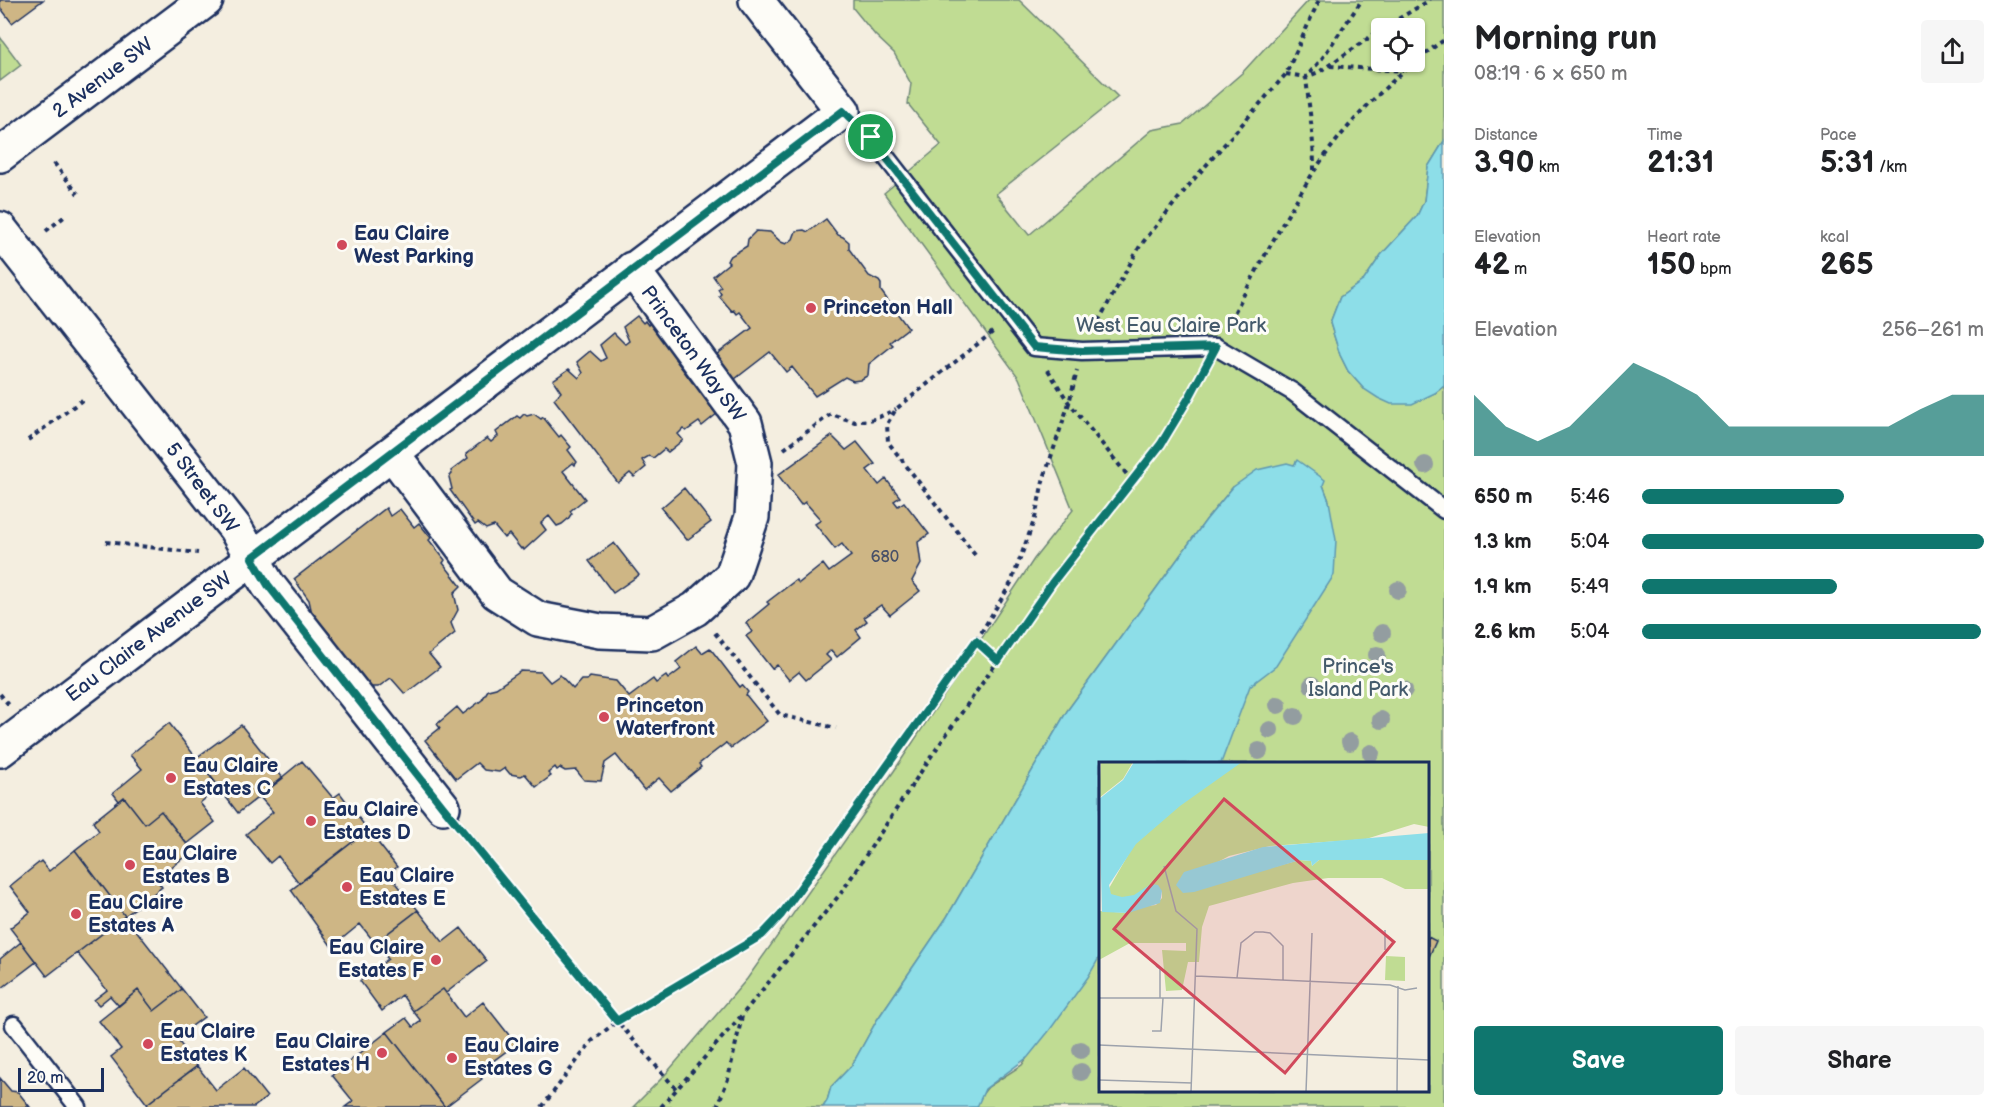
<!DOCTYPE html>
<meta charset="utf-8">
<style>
:root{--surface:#fff;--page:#f6f6f6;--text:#202124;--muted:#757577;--accent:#0f766e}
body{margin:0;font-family:"Balsamiq Sans",sans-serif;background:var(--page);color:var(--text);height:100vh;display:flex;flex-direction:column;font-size:22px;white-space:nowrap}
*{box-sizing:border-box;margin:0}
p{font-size:20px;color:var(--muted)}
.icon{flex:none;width:33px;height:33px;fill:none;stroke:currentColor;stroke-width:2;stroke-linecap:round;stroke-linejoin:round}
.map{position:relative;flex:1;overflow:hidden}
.drawer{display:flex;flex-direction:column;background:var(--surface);width:570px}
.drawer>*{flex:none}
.fabs{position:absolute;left:1371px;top:18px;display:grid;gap:12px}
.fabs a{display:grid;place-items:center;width:54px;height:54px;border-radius:6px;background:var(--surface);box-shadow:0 2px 4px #0004;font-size:30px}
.scale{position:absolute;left:18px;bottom:15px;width:86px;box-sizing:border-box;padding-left:6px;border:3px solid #1b2f5e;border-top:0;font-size:16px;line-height:21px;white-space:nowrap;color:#1b2f5e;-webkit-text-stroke:4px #fdfcf7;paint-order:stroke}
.pin{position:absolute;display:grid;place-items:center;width:51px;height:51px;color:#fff;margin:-26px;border:3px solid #fff;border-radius:50%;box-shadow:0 2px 6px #0007}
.round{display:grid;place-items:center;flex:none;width:63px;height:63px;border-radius:6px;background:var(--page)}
.headline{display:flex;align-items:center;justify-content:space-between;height:102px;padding:0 30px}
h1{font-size:33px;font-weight:700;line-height:45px}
.metrics{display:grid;grid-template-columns:repeat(3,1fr);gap:9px;height:102px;padding:6px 30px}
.metrics div{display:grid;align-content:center}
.metrics b{font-size:30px;font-weight:700}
.metrics small{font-size:16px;font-weight:400}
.metrics p{font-size:16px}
.chart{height:168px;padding:12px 30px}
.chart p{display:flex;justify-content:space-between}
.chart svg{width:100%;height:108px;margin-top:6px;fill:var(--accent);opacity:.7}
.cta{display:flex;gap:12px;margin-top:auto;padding:12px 30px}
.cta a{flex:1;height:69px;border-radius:6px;background:var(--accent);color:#fff;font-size:24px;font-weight:700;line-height:69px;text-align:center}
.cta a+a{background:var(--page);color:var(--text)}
ul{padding:0 30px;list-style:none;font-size:20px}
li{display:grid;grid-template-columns:96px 72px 1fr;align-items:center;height:45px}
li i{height:15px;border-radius:8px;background:var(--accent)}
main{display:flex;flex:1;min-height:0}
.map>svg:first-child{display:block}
</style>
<main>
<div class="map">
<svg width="1444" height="1107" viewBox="0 0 1444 1107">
<rect width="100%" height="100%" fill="#f4eee0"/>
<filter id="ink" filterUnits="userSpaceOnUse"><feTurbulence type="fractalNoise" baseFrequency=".0167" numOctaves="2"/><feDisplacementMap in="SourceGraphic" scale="12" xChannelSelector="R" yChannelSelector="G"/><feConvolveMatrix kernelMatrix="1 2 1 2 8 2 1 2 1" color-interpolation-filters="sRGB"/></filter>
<g filter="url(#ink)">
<path fill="#c0dc93" stroke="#6e8678" stroke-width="1.5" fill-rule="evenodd" d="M853,0H1019L1118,97L996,194L1029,235L1152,130L1183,124L1242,73L1309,0H1444V141L1428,167L1424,201L1417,216L1381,255L1364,280L1340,297L1330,323L1340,355L1348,371L1364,389L1435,393L1444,386V1107H972L988,1087L1022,1065L1100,952V1090H1428V764L1209,763L1329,501L1323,485L1294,465L1233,487L1206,520L1067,711L947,917L877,1020L852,1065L831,1087L827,1101L823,1107H633L664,1076L747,979L894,771L1034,559L1073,510L1019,378L884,193L941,145L908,104L911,84L894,53L875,35L853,8ZM1382,28H1414V62H1382Z
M0,37L21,65L0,81Z"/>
<path fill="#8ddee8" stroke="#5f98b1" stroke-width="1.5" d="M1444,141V386L1435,393L1412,404H1391L1378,398L1364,389L1348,371L1340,355L1330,323L1340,297L1364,280L1381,255L1417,216L1424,201L1428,167Z
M1297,460L1325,480L1323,485L1329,501L1336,540L1334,575L1276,666L1250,686L1221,763L1100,764V956L1088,977L1049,1031L1028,1057L985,1089L977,1107H823L827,1101L831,1087L852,1065L877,1020L947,917L1067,711L1206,520L1233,487L1257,470L1287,463L1294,465Z"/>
<path fill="#ceb685" stroke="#1b2f5e" stroke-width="1.5" d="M0,0H43L12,23L0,7Z
M826,219L838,235L843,237L849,242V249L869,276L879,281L881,284V291L908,328L890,342L893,345L869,364L868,375L865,377L860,380L853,381L845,377L815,396L792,367L786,372L770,352L735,379L716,355L752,328L740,312L737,314L734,310L732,311L719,296L721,294L718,289L721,287L713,276L729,263L727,261L729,257L747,246L748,239L756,231L770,232L781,242L786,244L793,239L796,231L804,230L808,232Z
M637,316L643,323L645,321L648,325L650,323L655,330L658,328L678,356L675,359L692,382L696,379L713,400L709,403L718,413L702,426L699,422L686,431L683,429L678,434L683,440L668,452L664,449L653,458L649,456L642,460L646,467L634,477L630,473L618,483L554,399L561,392L553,380L569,369L579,378L583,373L577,362L590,351L601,361L606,358L600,345L614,333L625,344L629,341L623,327Z
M524,414L527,416L534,414L541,419L543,417L559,437L561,435L571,447L568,450L577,462L575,465L573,463L563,471L585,499L570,511L572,513L568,519L562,524L557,526L549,516L541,523L546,530L524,550L523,548L521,549L509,534L504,538L494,526L486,529L478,523L475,525L450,490L452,489L449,477L452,474L451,471L468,458L466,454L487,438L491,442L498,436L496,432L517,416L520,418Z
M832,436L846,450L857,442L875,464L867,470L879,485L886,479L900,497L894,501L898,506L904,502L929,534L918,542L921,564L912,581L920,591L890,615L881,605L864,617L867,621L856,630L861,637L837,657L831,650L826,655L831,660L806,680L799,672L789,680L777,665L772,669L746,636L752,632L746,623L769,604L767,602L796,580L799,583L823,564L829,572L851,556L842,544L835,549L815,524L821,520L805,502L801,505L778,475Z
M684,488L711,522L687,540L661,508Z
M386,508L390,516L400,509L414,527L419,523L431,538L429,540L445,560L443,563L461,586L454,593L458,610L451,623L455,633L429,654L440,667L405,694L391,678L378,687H370L347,657L335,645L334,639L312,614L309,600L294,579Z
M614,543L639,575L613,593L589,561Z
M696,646L702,653L710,648L740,687L742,685L748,692L746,695L767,721L731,748L726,743L699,764L701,767L671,791L659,778L644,790L616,755L605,763L601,781L584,780L576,770L565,771L560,768L557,770L555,767L548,773L551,776L536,787L525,774L521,776L510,774L505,768L499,772L484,770L477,763L456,779L425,740L440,728L437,724L457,707L463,714L482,700L488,690L496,688L521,671L541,672L550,682L560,675L573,689L581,680H587L590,677L616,681L629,697L653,679L656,683L666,676L668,679L681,669L676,662Z
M169,723L219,787L200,803L215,822L187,844L161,811L145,824L124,797L119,801L113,793L142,769L130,755Z
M241,725L283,778L238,813L196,758Z
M302,761L333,798L340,793L368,830L299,883L278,856L270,863L246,834L273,812L259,796Z
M124,797L145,824L161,811L192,851L156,879L162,887L125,916L75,850L99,831L93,822Z
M368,830L397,867L389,874L418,910L375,943L360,924L332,947L291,890Z
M75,850L125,916L47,976L10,928L30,912L10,886L41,861L49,871Z
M418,910L443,942L461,928L487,961L446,993L443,989L413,1011L402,995L382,1011L360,981L388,959L375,943Z
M125,916L182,989L154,1011L138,990L119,1006L110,996L99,1005L94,1000L107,990L77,953Z
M1428,937L1436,941L1428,959Z
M21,942L36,962L2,988L0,985V959Z
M182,989L204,1017L176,1038L197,1066L147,1104L111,1057L121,1049L99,1021L138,990L154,1011Z
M443,989L464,1017L483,1002L516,1044L477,1073L482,1079L445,1107L387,1032L406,1018L413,1027L421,1021L413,1011Z
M387,1032L445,1107H345L353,1101L332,1075Z
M197,1066L216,1090L244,1068L267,1097L254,1107H149L147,1104Z
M0,1078L11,1091L18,1092L30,1107H0Z"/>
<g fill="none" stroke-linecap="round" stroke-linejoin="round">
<g stroke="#1b2f5e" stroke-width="21">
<path id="service" d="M843,111L875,143L1034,347L1082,351L1216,347L1293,392L1444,510
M14,1025L78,1107"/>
</g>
<g stroke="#1b2f5e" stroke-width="38">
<path id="minor" d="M0,155L206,0
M0,229L235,528L268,585L443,807
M392,453L497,593L538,619L600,631L652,633L695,609L732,576L752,517L755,463L745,423L632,269
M0,750L843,111L756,0"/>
</g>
<path stroke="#1b2f5e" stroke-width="4" stroke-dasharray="4.5 4.5" stroke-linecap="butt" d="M1383,28L1430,0
M1330,66L1403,71
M1286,74L1306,77L1319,72L1382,29
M54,163L78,194
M1314,170C1314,139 1309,108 1306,77L1321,60L1362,0
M46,231L65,216
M1226,328C1254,276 1281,223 1313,173C1343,126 1398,71 1444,40
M1094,329L1140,246L1195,178L1286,74L1319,0
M1048,370L1069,403L1132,481
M28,440L85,398
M784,449L831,414L855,422L875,419L896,409
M106,542L198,553
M975,555L888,442L887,424L896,409L994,331
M715,633L780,715L836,728
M976,641L998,661
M0,694L9,705
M460,829L617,1021L677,1090
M542,1107L592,1041L624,1016L762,935L781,914L976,641L1011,583L1035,518L1043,481L1069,403L1077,371
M661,1107L742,1015L841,893L928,761L1052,583L1161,444L1204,369
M717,1107L728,1079L742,1016"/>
<use href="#service" stroke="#fdfcf7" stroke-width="16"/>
<use href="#minor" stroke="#fdfcf7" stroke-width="33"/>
</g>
<g fill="#939da0">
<circle cx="1425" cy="465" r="9"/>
<circle cx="1398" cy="590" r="9"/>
<circle cx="1382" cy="633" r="9"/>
<circle cx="1377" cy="655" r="9"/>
<circle cx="1312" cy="685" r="9"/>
<circle cx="1404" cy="690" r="9"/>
<circle cx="1278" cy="705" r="9"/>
<circle cx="1295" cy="716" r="9"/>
<circle cx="1381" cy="720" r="9"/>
<circle cx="1270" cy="730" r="9"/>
<circle cx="1350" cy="742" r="9"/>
<circle cx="1259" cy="751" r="9"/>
<circle cx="1371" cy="753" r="9"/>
<circle cx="1081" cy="1050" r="9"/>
<circle cx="1081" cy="1072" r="9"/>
</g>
</g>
<g fill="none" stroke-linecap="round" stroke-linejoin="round" filter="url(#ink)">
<g stroke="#fff" stroke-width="12">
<path id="route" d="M843,111L875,143L1034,347L1082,351L1216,347L1190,396L1161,444L1052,583L998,661L976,641L781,915L762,935L617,1021L443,807L268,585L252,558Z"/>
</g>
<use href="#route" stroke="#0f766e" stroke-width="8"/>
</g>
<g fill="#d1495b" stroke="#fdfcf7" stroke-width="2">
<circle cx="342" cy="245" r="6"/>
<circle cx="811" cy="308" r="6"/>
<circle cx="604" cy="717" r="6"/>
<circle cx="171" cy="778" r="6"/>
<circle cx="311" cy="821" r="6"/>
<circle cx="130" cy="865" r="6"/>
<circle cx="347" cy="887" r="6"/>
<circle cx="76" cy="914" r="6"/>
<circle cx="436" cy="960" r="6"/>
<circle cx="148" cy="1044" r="6"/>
<circle cx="382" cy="1053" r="6"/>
<circle cx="452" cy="1058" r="6"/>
</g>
<g text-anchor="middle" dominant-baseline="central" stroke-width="6" stroke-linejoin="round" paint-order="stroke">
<g font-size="16" fill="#485168">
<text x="885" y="557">680</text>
</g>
<g font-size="20" fill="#1b2f5e" stroke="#fdfcf7">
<text transform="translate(103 78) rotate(-37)">2 Avenue SW</text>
<text transform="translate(693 354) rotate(54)">Princeton Way SW</text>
<text transform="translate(202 488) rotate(53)">5 Street SW</text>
<text transform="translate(149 637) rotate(-37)">Eau Claire Avenue SW</text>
</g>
<g font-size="20" font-weight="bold" fill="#1b2f5e" stroke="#fdfcf7" text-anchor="start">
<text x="354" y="234">Eau Claire<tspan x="354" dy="23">West Parking</tspan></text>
<text x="823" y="308">Princeton Hall</text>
<text x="616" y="706">Princeton<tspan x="616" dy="23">Waterfront</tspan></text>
<text x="183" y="766">Eau Claire<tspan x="183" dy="23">Estates C</tspan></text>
<text x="323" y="810">Eau Claire<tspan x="323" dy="23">Estates D</tspan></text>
<text x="142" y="854">Eau Claire<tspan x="142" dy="23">Estates B</tspan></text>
<text x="359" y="876">Eau Claire<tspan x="359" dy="23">Estates E</tspan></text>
<text x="88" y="903">Eau Claire<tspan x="88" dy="23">Estates A</tspan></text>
<text x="424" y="948" text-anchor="end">Eau Claire<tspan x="424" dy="23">Estates F</tspan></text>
<text x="160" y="1032">Eau Claire<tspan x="160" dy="23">Estates K</tspan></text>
<text x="370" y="1042" text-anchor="end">Eau Claire<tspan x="370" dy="23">Estates H</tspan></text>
<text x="464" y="1046">Eau Claire<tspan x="464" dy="23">Estates G</tspan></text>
</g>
<g font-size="20" fill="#445a6b" stroke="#fdfcf7">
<text x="1171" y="326">West Eau Claire Park</text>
<text x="1358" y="667">Prince's<tspan x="1358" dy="23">Island Park</tspan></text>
</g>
</g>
<g transform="translate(1099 762)">
<rect width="330" height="330" fill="#f4eee0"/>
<path d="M2,0H34L24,17L0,36ZM141,0H330V65L315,62L267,77L171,84L130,94L78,122L165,108L201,98L212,99L213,104L220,98H330V127H306L283,116H229L194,121L110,144L103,165L100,200H89L83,228L67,229L63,188L87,189V181H31L0,198V149L29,151L40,145L57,143L63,136V129L25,136L13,134L9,128L36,81L80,43ZM287,194L306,195V219L286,218Z" fill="#c0dc93"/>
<path d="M35,0H143L81,44L37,82L10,123L12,132L23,135L35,133L52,122L59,123L63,129L61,141L29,151L3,150L0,37L24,18ZM330,71V98H220L213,104L212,99L201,98L95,130L84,131L77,123L85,110L164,85Z" fill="#8ddee8"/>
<path fill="none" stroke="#9da2ac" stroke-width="1.5" d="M65,104L77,149L98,167L92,330M286,188V168M57,204L61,207V236M97,214L291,223L306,228L318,226M138,216L142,181L156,170H164L171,171L184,184V218M0,236H96M53,269H62L64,236M0,283L330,298M0,318L93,321M207,330L213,171M298,330L299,224"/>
<path fill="#d1495b" fill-opacity="0.15" stroke="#d1495b" stroke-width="3" d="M125,37L295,180L186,311L15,167Z"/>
<rect width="330" height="330" fill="none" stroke="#1b2f5e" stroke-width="3"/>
</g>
</svg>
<div class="fabs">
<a><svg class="icon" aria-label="locate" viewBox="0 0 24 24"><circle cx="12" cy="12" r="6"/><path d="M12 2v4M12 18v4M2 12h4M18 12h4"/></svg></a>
</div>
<div class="scale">20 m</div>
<div class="pin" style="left:871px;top:137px;background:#1e9e55"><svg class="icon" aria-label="arrive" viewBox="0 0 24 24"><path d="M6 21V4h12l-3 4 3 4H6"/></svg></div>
</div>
<section class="drawer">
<div class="headline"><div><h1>Morning run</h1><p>08:19 · 6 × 650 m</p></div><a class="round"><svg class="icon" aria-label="share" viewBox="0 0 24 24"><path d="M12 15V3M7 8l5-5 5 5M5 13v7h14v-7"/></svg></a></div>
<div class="metrics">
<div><p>Distance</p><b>3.90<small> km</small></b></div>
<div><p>Time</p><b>21:31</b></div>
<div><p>Pace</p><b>5:31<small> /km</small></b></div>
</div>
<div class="metrics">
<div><p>Elevation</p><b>42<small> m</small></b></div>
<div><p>Heart rate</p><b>150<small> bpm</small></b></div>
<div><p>kcal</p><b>265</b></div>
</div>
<div class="chart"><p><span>Elevation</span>256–261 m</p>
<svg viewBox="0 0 160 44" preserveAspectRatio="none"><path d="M0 44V19L10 32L20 38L30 32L40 19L50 6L60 12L70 19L80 32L90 32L100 32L110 32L120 32L130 32L140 25L150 19L160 19V44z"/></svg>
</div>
<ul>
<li><b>650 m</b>5:46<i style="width:59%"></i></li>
<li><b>1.3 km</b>5:04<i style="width:100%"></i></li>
<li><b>1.9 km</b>5:49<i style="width:57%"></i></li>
<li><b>2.6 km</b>5:04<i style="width:99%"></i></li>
</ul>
<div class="cta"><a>Save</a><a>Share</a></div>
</section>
</main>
